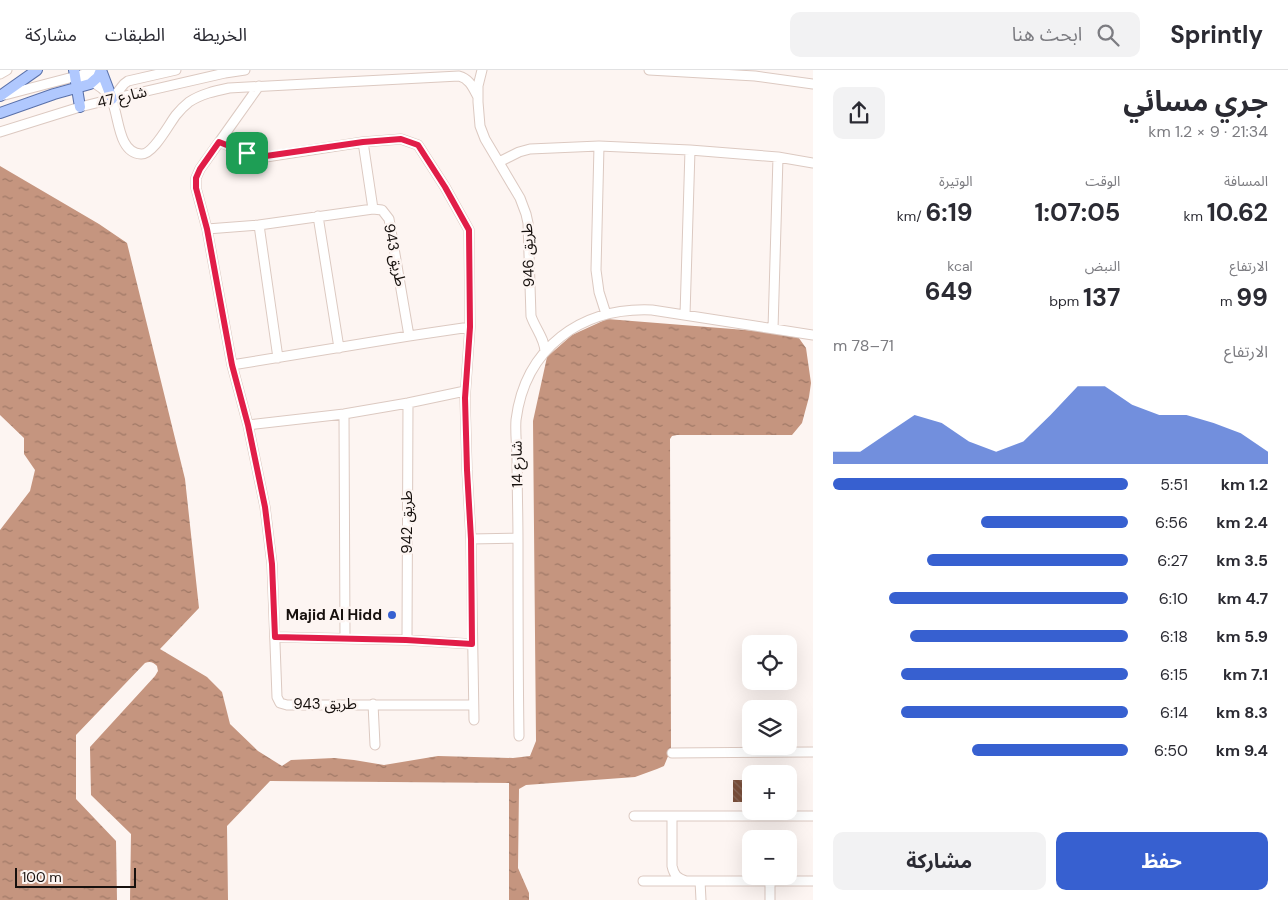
<!DOCTYPE html>
<html lang="ar">
<meta charset="utf-8">
<style>
:root{--surface:#fff;--page:#f2f2f3;--text:#2b2b33;--muted:#7c7c81;--line:#e1e1e2;--accent:#3760d0}
body{margin:0;font-family:"DM Sans","Noto Sans Arabic",sans-serif;background:var(--page);color:var(--text);direction:rtl;height:100vh;display:flex;flex-direction:column;font-size:19px;white-space:nowrap}
*{box-sizing:border-box;margin:0}
p{font-size:16px;color:var(--muted)}
.icon{flex:none;width:28px;height:28px;fill:none;stroke:currentColor;stroke-width:2;stroke-linecap:round;stroke-linejoin:round}
.map{position:relative;flex:1;overflow:hidden;direction:ltr}
.panel{display:flex;flex-direction:column;background:var(--surface);width:475px}
.panel>*{flex:none}
.tools{position:absolute;left:742px;top:565px;display:grid;gap:10px}
.tools a{display:grid;place-items:center;width:55px;height:55px;border-radius:10px;background:var(--surface);box-shadow:0 5px 20px #0002;font-size:25px}
.scale{position:absolute;left:15px;bottom:12px;width:121px;box-sizing:border-box;padding-left:5px;border:2px solid #17110e;border-top:0;font-size:14px;line-height:18px;white-space:nowrap;color:#17110e;-webkit-text-stroke:4px #fdf5f2;paint-order:stroke}
.pin{position:absolute;display:grid;place-items:center;width:42px;height:42px;color:#fff;margin:-21px;border-radius:10px;box-shadow:0 2px 8px #0006}
.round{display:grid;place-items:center;flex:none;width:52px;height:52px;border-radius:10px;background:var(--page)}
.summary{display:flex;align-items:center;justify-content:space-between;height:85px;padding:0 20px}
h1{font-size:28px;font-weight:700;line-height:38px}
.metrics{display:grid;grid-template-columns:repeat(3,1fr);gap:8px;height:85px;padding:5px 20px}
.metrics div{display:grid;align-content:center}
.metrics b{font-size:25px;font-weight:700}
.metrics small{font-size:14px;font-weight:400}
.metrics p{font-size:14px}
.chart{height:140px;padding:10px 20px}
.chart p{display:flex;justify-content:space-between}
.chart svg{width:100%;height:90px;margin-top:5px;fill:var(--accent);opacity:.7}
.button{display:flex;gap:10px;margin-top:auto;padding:10px 20px}
.button a{flex:1;height:58px;border-radius:10px;background:var(--accent);color:#fff;font-size:20px;font-weight:700;line-height:58px;text-align:center}
.button a+a{background:var(--page);color:var(--text)}
ul{padding:0 20px;list-style:none;font-size:16px}
li{display:grid;grid-template-columns:80px 60px 1fr;align-items:center;height:38px}
li i{height:12px;border-radius:6px;background:var(--accent)}
header{display:flex;align-items:center;gap:30px;box-sizing:border-box;height:70px;padding:0 25px;background:var(--surface);border-bottom:1px solid var(--line)}
header strong{font-size:24px}
nav{display:flex;gap:28px;margin-inline-start:auto;font-size:18px}
.search{width:350px;height:45px;background:var(--page);display:flex;align-items:center;gap:12px;box-sizing:border-box;padding:0 18px;border-radius:10px;color:var(--muted);font-size:19px}
main{display:flex;flex:1;min-height:0}
.map>svg:first-child{display:block}
</style>
<header>
<strong>Sprintly</strong>
<div class="search"><svg class="icon" aria-label="search" viewBox="0 0 24 24"><circle cx="10" cy="10" r="6"/><path d="M15 15l6 6"/></svg>ابحث هنا</div>
<nav><a>الخريطة</a><a>الطبقات</a><a>مشاركة</a></nav>
</header>
<main>
<section class="panel">
<div class="summary"><div><h1>جري مسائي</h1><p>21:34 · 9 × 1.2 km</p></div><a class="round"><svg class="icon" aria-label="share" viewBox="0 0 24 24"><path d="M12 15V3M7 8l5-5 5 5M5 13v7h14v-7"/></svg></a></div>
<div class="metrics">
<div><p>المسافة</p><b>10.62<small> km</small></b></div>
<div><p>الوقت</p><b>1:07:05</b></div>
<div><p>الوتيرة</p><b>6:19<small> /km</small></b></div>
</div>
<div class="metrics">
<div><p>الارتفاع</p><b>99<small> m</small></b></div>
<div><p>النبض</p><b>137<small> bpm</small></b></div>
<div><p>kcal</p><b>649</b></div>
</div>
<div class="chart"><p><span>الارتفاع</span>71–78 m</p>
<svg viewBox="0 0 160 44" preserveAspectRatio="none"><path d="M0 44V38L10 38L20 29L30 20L40 24L50 33L60 38L70 33L80 20L90 6L100 6L110 15L120 20L130 20L140 24L150 29L160 38V44z"/></svg>
</div>
<ul>
<li><b>1.2 km</b>5:51<i style="width:100%"></i></li>
<li><b>2.4 km</b>6:56<i style="width:50%"></i></li>
<li><b>3.5 km</b>6:27<i style="width:68%"></i></li>
<li><b>4.7 km</b>6:10<i style="width:81%"></i></li>
<li><b>5.9 km</b>6:18<i style="width:74%"></i></li>
<li><b>7.1 km</b>6:15<i style="width:77%"></i></li>
<li><b>8.3 km</b>6:14<i style="width:77%"></i></li>
<li><b>9.4 km</b>6:50<i style="width:53%"></i></li>
</ul>
<div class="button"><a>حفظ</a><a>مشاركة</a></div>
</section>
<div class="map">
<svg width="813" height="830" viewBox="0 0 813 830">
<defs>
<pattern id="water-ripples" width="26" height="14" patternUnits="userSpaceOnUse" patternTransform="scale(1.25)"><rect width="26" height="14" fill="#c5957f"/><path d="M2 4q2-2 4 0t4 0M15 11q2-2 4 0t4 0" fill="none" stroke="#9f7866"/></pattern>
<pattern id="building-back-hatch" width="6" height="6" patternUnits="userSpaceOnUse" patternTransform="scale(1.25)"><rect width="6" height="6" fill="#794e3a"/><path d="M-1 5l2 2M0 0l6 6M5-1l2 2" fill="none" stroke="#896859"/></pattern>
</defs>
<rect width="100%" height="100%" fill="#fdf5f2"/>
<path fill="url(#water-ripples)" d="M0,96L99,154L127,173L185,409L199,538L160,579L207,607L222,622L230,654L258,681L282,696L291,690L334,688L354,690L384,695L438,686L513,688L530,686L536,671L533,351L547,287L572,265L607,249L796,264L806,278L811,313L809,327L802,353L792,365H677L672,366L670,369L671,679L664,696L657,699L635,707L526,715L519,719L518,798L529,823V830H509V713L270,711L227,756L228,830H130L131,764L91,725L90,677L155,606L158,601L157,596C153,592 150,591 145,593L76,665V729L116,771L117,830H0V460L30,421L35,400L24,384V368L0,345Z"/>
<path fill="url(#building-back-hatch)" d="M733,710H751V732H733Z"/>
<g fill="none" stroke-linecap="round" stroke-linejoin="round">
<g stroke="#dcc9c1" stroke-width="11">
<path id="minor" d="M482,0L478,16V32L480,56L485,69L520,128L526,144L528,153L531,246C535,258 545,269 545,282
M649,0L755,6L813,14
M0,4L7,0
M75,6C88,9 106,17 112,31C119,46 118,83 141,84C153,85 169,54 176,45C180,40 184,36 189,32C201,24 215,21 229,18L459,6C470,9 473,18 478,27
M259,16L200,99L196,108V118L207,159L232,295L248,355L265,437L272,494L277,627L280,633L287,635H473
M1,26L100,0
M112,29L124,14L128,11L176,0
M0,62L80,37L112,29L225,3L245,0
M219,72L247,83L266,87L363,72L401,69L418,75L445,117L469,160L470,257L465,328L467,400L471,469L474,650
M363,72L373,139
M599,76L596,200L599,222L606,244
M499,92L519,82L530,79L599,76L690,80L778,87L813,93
M318,146L339,278
M259,155L278,288
M207,159L259,155L373,139L382,140L389,149L409,266
M685,245L690,80
M773,259L778,87
M232,295L409,266L470,257
M344,344L345,568
M248,355L344,344L408,333L465,321
M471,469L518,468
M275,567L407,570L472,574
M407,570L408,333
M373,634L375,675
M519,666C518,602 518,537 518,472C518,444 517,416 517,388C517,376 515,363 516,350C525,278 581,237 652,240L813,265
M672,683L813,682
M634,746H813
M672,746V796C674,805 677,808 686,811H813
M643,811H683
M700,811L701,830
M770,830V811"/>
</g>
<g stroke="#5970a9" stroke-width="12">
<path id="major" d="M74,0L80,37
M101,0L112,29
M0,26L37,0
M0,43L54,24L90,14L98,7L101,0"/>
</g>
<use href="#minor" stroke="#fff" stroke-width="9"/>
<use href="#major" stroke="#b0c8fe" stroke-width="10"/>
</g>
<g fill="none" stroke-linecap="round" stroke-linejoin="round">
<g stroke="#fff" stroke-width="10">
<path id="route" d="M401,69L418,75L445,117L469,160L470,257L465,328L467,400L471,469L472,574L406,570L275,567L272,494L265,437L248,355L232,295L207,159L196,118V108L200,99L219,72L247,83L266,86L363,72Z"/>
</g>
<use href="#route" stroke="#e11d48" stroke-width="6"/>
</g>
<circle fill="#3760d0" stroke="#fdf5f2" stroke-width="2" cx="392" cy="545" r="5"/>
<g text-anchor="middle" dominant-baseline="central" stroke-width="5" stroke-linejoin="round" paint-order="stroke">
<g font-size="15" fill="#17110e" stroke="#fdf5f2">
<text transform="translate(122 27) rotate(-13)">شارع 47</text>
<text transform="translate(395 185) rotate(79)">طريق 943</text>
<text transform="translate(528 185) rotate(-92)">طريق 946</text>
<text transform="translate(517 394) rotate(-91)">شارع 14</text>
<text transform="translate(407 452) rotate(-90)">طريق 942</text>
<text x="325" y="634">طريق 943</text>
</g>
<g font-size="15" font-weight="bold" fill="#17110e" stroke="#fdf5f2" text-anchor="end">
<text x="382" y="545">Majid Al Hidd</text>
</g>
</g>
</svg>
<div class="tools">
<a><svg class="icon" aria-label="locate" viewBox="0 0 24 24"><circle cx="12" cy="12" r="6"/><path d="M12 2v4M12 18v4M2 12h4M18 12h4"/></svg></a>
<a><svg class="icon" aria-label="layers" viewBox="0 0 24 24"><path d="M12 4l9 5-9 5-9-5zM3 14l9 5 9-5"/></svg></a>
<a>+</a>
<a>−</a>
</div>
<div class="scale">100 m</div>
<div class="pin" style="left:247px;top:83px;background:#1e9e55"><svg class="icon" aria-label="arrive" viewBox="0 0 24 24"><path d="M6 21V4h12l-3 4 3 4H6"/></svg></div>
</div>
</main>
